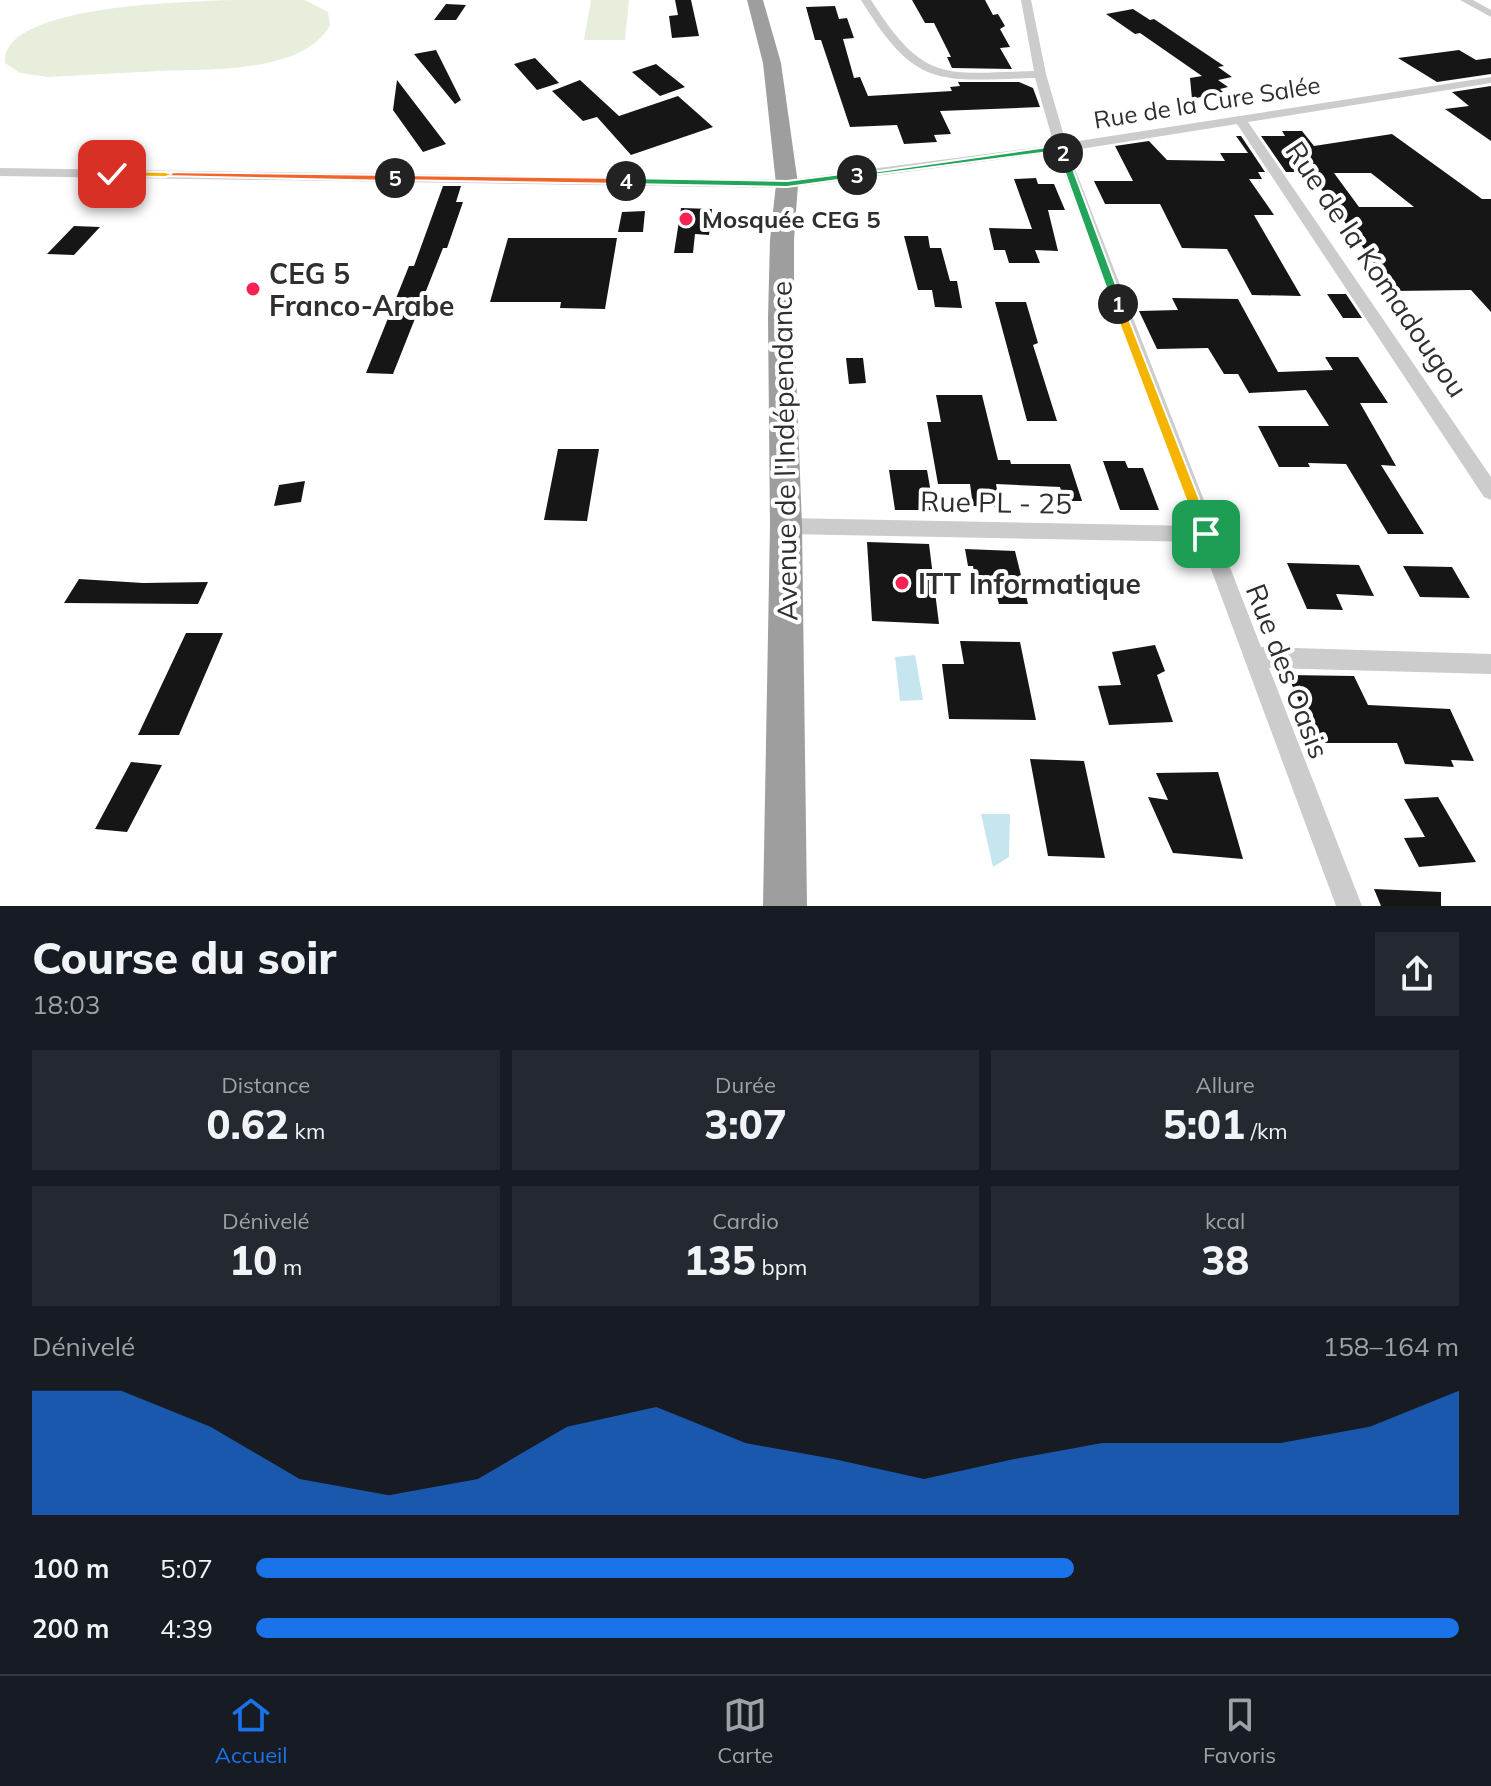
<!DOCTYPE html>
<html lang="fr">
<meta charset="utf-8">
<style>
:root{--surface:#171b24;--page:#242831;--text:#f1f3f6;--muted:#9ea1a6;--line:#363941;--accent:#1a73e8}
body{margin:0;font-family:Mulish,sans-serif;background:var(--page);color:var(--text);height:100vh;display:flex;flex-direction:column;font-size:30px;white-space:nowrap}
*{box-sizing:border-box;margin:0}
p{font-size:26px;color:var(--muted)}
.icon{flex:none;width:44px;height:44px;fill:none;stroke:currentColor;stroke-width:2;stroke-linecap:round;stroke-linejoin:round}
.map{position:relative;height:906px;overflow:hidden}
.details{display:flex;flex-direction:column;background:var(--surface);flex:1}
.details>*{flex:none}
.pin{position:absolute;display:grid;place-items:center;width:68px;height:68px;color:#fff;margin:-34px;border-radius:16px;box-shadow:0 4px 12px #0006}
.km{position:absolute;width:40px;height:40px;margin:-20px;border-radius:50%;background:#222;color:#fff;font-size:22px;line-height:40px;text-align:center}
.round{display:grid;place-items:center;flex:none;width:84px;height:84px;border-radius:0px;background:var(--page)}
.headline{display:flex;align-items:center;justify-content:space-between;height:136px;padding:0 32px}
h1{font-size:44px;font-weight:800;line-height:60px}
.figures{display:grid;grid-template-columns:repeat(3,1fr);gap:12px;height:136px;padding:8px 32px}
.figures div{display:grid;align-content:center;border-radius:0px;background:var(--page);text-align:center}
.figures b{font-size:40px;font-weight:800}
.figures small{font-size:22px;font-weight:400}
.figures p{font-size:22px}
.chart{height:224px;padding:16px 32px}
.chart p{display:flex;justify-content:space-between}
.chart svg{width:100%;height:144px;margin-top:8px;fill:var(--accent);opacity:.7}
ul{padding:0 32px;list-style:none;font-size:26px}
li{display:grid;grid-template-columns:128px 96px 1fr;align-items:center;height:60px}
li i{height:20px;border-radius:10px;background:var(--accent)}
.tabs{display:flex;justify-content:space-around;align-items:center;height:112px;border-top:2px solid var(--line);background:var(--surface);font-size:22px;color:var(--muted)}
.tabs a{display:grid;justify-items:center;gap:4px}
.tabs .active{color:var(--accent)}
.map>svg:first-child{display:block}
</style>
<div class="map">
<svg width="1491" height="906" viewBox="0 0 1491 906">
<rect width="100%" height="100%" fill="#fff"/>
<path fill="#e8eedc" d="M232,0H305L328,12L330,25C304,74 207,69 159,71C122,73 85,75 48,77L20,73L5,63C0,3 196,2 232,0Z
M591,0H629L625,40H584Z"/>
<path fill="#c6e6ef" d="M915,655L923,700L900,701L895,657Z
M981,814H1010L1009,857L993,867Z"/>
<path fill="#161616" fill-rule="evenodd" d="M675,0H691L699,36L672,38L669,16L678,15Z
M912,0H985L993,15L998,14L1005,26L1000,29L1010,47L1000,48L1012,69L952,68L947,57H951L934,23H925Z
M446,4L466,5L456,20H434Z
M835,6L839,19L847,18L854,38L843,39L854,78L860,77L868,96L952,91L950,87L960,86L958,82H1019L1033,88L1040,107L940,111L951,134L934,135L937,142L904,144L897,125L850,127L821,40H815L806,7Z
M1133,9L1150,20L1154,19L1224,66L1218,67L1232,77L1218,80L1228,87L1220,89L1223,92L1192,99L1190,78L1202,76L1140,33L1135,34L1106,14Z
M436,50L461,100L455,104L414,54Z
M1459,50L1476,60L1491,58V74L1437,82L1398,58Z
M535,58L559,83L537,90L514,64Z
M656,64L685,87L660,96L632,72Z
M397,80L446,144L423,152L393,110Z
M580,80L619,116L678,96L713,127L631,155L597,117L583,121L552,91Z
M1491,86V141L1445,109L1469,106L1452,92Z
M1282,131H1302L1314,146L1392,134L1482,199H1491V312L1471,290L1394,291L1309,172H1286L1261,136H1285ZM1334,173H1371L1414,207H1359Z
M1236,136H1241L1265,172H1258L1262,179H1249L1274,215H1254L1301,296L1252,295L1227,249L1182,248L1160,204H1105L1094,181H1133L1115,146L1149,141L1167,160L1225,161L1220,153H1248Z
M1036,178L1038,184H1054L1065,210H1048L1058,251L1035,250L1040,263H1009L1005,250H994L989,228L1032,229L1014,179Z
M443,186H461L456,202H463L447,248H443L393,374L366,373L409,266H414Z
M681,208L712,209L709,235L695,234L693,253H674Z
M645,211L643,232H618L622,212Z
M74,226L100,227L74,255L47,254Z
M904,236H928L930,248H941L950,281H957L962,308L935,307L932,290H918Z
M508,238H617L605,309L560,308L561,302H490Z
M1327,294H1346L1362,318H1343Z
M1172,298L1238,299L1278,372L1333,370L1325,357H1358L1388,403H1360L1396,466L1381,465L1424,534H1388L1346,464L1308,463L1310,467H1279L1258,426H1329L1306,390L1249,393L1238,374H1224L1208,348L1157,349L1139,311L1178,310Z
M995,302H1026L1038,343L1033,345L1057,421H1027Z
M846,358H863L866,383L849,384Z
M936,395H982L998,460H1010L1011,464H1070L1082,501H1064L1060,487L996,484L1000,507L973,506L970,484H938L927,422H941Z
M558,449H599L587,521L544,520Z
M1103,461H1125L1128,468H1143L1159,510H1120Z
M889,470H927L934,510H895Z
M305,481L301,502L274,506L279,485Z
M867,542L929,544L939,624L872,621Z
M965,549L1015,551L1028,604H999L992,578H975L973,566H968Z
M1287,563L1359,565L1374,596L1336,594L1343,610L1307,609Z
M1403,566L1452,567L1470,598L1420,597Z
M79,579L143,583L208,582L198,604L64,603Z
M186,633H223L179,735H138Z
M960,641L1020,642L1036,720L949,719L942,664H964Z
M1155,645L1165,671L1157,675L1173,722L1109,725L1098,686L1121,685L1112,652Z
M1288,675L1354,676L1368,705L1450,709L1474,761L1451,760L1454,767L1405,764L1397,743H1316Z
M1030,759L1084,761L1105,858L1048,856Z
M131,762L162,765L127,832L95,829Z
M1218,772L1243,859L1173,853L1148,797L1168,800L1156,773Z
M1438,797L1476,862L1419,867L1404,838L1425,837L1404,799Z
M1374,889L1441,892V906H1381Z"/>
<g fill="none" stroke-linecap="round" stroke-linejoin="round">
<path fill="#ccc" fill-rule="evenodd" d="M861,0H871C924,83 943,74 1034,71L1021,0H1031L1046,74L1066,143L1491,77V83L1248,122L1491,477V500L1484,497L1237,124L1068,151L1261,647L1491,654V674L1269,668L1362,906H1336L1201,542L786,534L779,532L776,526L779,520L786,518L1195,526L1056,152L787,188L0,176V168L787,180L1054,145L1035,78C937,81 916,89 861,0Z
M1460,0H1473L1491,10V17Z"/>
<path fill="#9e9e9e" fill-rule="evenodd" d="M747,0H763L781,63L798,184L794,240V318L802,526L807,906H763L770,526L768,318L770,240L776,184L763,63Z"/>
</g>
<path fill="#f5b400" stroke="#fff" stroke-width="2" d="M1118,300L1123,304L1213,534L1211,538H1201L1199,534L1112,304Z"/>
<path fill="#22a559" stroke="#fff" stroke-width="2" d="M1063,150L1067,153L1123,304L1122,307L1112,304L1058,153Z"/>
<path fill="#22a559" stroke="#fff" stroke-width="2" d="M1061,145L1065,148L1066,155H1059L1057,151L857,177L852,175Z"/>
<path fill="#22a559" stroke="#fff" stroke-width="2" d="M857,172L860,177L787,187L626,184L622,181L626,178L787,181Z"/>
<path fill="#f0652b" stroke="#fff" stroke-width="2" d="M395,175L626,178L631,181L626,184L392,180Z"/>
<path fill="#f0652b" stroke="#fff" stroke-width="2" d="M166,172L395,175L400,178L395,181L163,176Z"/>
<path fill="#f5b400" stroke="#fff" stroke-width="2" d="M112,171L166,172L171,174L166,177L109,176Z"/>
<g fill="#f62252" stroke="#fff" stroke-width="3">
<circle cx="686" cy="219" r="8"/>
<circle cx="253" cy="289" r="8"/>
<circle cx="902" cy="583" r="8"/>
</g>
<g text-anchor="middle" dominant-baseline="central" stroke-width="8" stroke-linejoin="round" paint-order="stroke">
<g font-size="24" fill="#2f2f2f" stroke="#fff">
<text transform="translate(1207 102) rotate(-9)">Rue de la Cure Salée</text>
</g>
<g font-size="24" font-weight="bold" fill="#2f2f2f" stroke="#fff" text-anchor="start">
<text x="702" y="219">Mosquée CEG 5</text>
</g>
<g font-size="28" fill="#2f2f2f" stroke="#fff">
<text transform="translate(1377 269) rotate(56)">Rue de la Komadougou</text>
<text transform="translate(784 451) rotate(-91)">Avenue de l'Indépendance</text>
<text transform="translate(996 502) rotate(1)">Rue PL - 25</text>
<text transform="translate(1288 671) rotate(69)">Rue des Oasis</text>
</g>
<g font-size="28" font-weight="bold" fill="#2f2f2f" stroke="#fff" text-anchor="start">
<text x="269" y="273">CEG 5<tspan x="269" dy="32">Franco-Arabe</tspan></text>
<text x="918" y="583">ITT Informatique</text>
</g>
</g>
</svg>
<div class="pin" style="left:1206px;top:534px;background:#1e9e55"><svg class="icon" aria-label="arrive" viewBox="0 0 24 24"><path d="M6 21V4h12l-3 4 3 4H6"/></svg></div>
<div class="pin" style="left:112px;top:174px;background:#d93025"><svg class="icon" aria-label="check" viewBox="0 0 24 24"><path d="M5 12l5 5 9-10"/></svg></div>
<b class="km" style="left:1118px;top:304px">1</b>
<b class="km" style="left:1063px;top:153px">2</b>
<b class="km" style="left:857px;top:175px">3</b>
<b class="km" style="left:626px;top:181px">4</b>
<b class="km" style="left:395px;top:178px">5</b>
</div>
<section class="details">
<div class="headline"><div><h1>Course du soir</h1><p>18:03</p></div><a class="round"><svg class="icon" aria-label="share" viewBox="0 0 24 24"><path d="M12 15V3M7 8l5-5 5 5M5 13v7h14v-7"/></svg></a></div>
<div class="figures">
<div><p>Distance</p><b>0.62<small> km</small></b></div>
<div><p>Durée</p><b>3:07</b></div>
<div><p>Allure</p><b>5:01<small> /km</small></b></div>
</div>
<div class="figures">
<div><p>Dénivelé</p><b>10<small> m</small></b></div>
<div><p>Cardio</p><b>135<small> bpm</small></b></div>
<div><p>kcal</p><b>38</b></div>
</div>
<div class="chart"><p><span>Dénivelé</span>158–164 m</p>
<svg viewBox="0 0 160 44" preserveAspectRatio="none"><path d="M0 44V6L10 6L20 17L30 33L40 38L50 33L60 17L70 11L80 22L90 27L100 33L110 27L120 22L130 22L140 22L150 17L160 6V44z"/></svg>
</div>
<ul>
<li><b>100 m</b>5:07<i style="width:68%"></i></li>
<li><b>200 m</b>4:39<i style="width:100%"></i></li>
</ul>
</section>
<nav class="tabs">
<a class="active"><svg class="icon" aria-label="home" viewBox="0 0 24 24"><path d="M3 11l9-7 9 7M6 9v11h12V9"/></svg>Accueil</a>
<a><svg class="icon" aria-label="map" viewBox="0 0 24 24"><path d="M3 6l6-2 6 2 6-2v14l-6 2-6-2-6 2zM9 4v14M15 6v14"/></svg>Carte</a>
<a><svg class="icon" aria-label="saved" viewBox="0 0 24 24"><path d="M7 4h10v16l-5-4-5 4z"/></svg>Favoris</a>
</nav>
